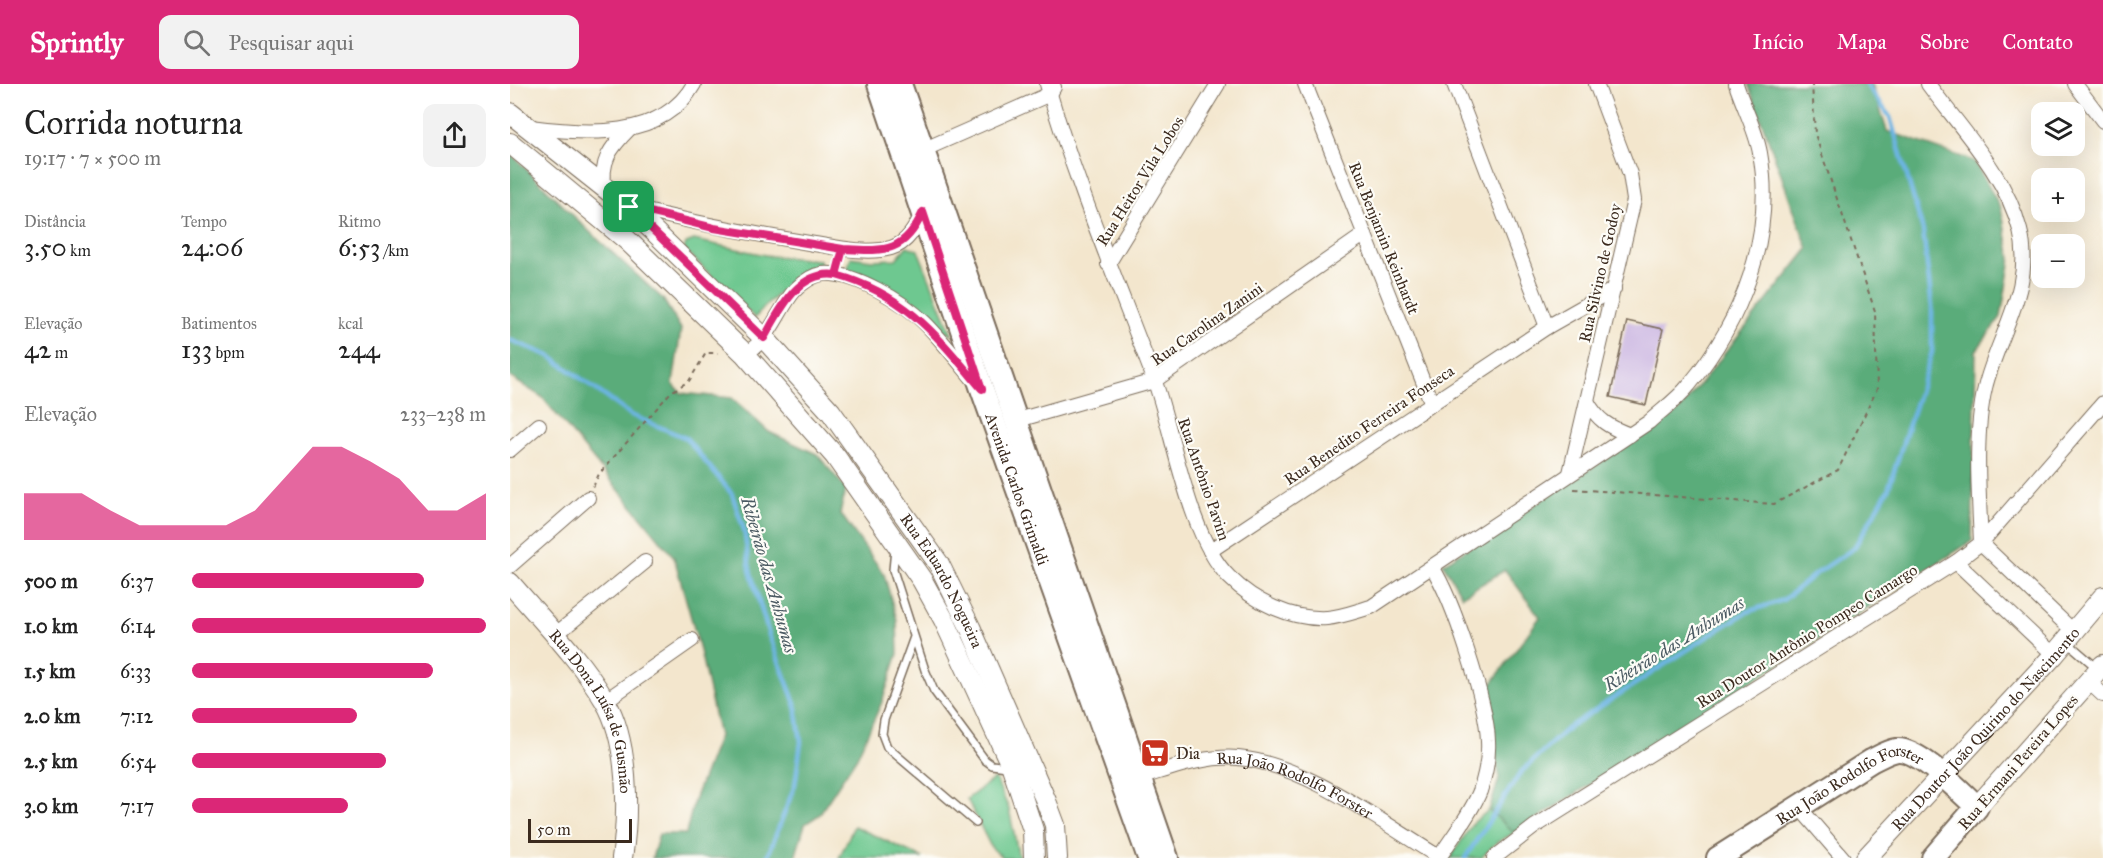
<!DOCTYPE html>
<html lang="pt">
<meta charset="utf-8">
<style>
:root{--surface:#fff;--page:#f2f2f2;--text:#222;--muted:#767676;--accent:#db2777}
body{margin:0;font-family:"IM FELL Great Primer",serif;background:var(--page);color:var(--text);height:100vh;display:flex;flex-direction:column;font-size:22px;white-space:nowrap}
*{box-sizing:border-box;margin:0}
p{font-size:20px;color:var(--muted)}
.icon{flex:none;width:33px;height:33px;fill:none;stroke:currentColor;stroke-width:2;stroke-linecap:round;stroke-linejoin:round}
.map{position:relative;flex:1;overflow:hidden}
.sheet{display:flex;flex-direction:column;background:var(--surface);width:510px}
.sheet>*{flex:none}
.buttons{position:absolute;left:1521px;top:18px;display:grid;gap:12px}
.buttons a{display:grid;place-items:center;width:54px;height:54px;border-radius:12px;background:var(--surface);box-shadow:0 6px 24px #0002;font-size:30px}
.scale{position:absolute;left:18px;bottom:15px;width:104px;box-sizing:border-box;padding-left:6px;border:3px solid #3b2a1e;border-top:0;font-size:16px;line-height:21px;white-space:nowrap;color:#3b2a1e;-webkit-text-stroke:4px #fdfcf7;paint-order:stroke}
.pin{position:absolute;display:grid;place-items:center;width:51px;height:51px;color:#fff;margin:-26px;border-radius:12px;box-shadow:0 3px 9px #0006}
.round{display:grid;place-items:center;flex:none;width:63px;height:63px;border-radius:12px;background:var(--page)}
.headline{display:flex;align-items:center;justify-content:space-between;height:102px;padding:0 24px}
h1{font-size:33px;font-weight:600;line-height:45px}
.stats{display:grid;grid-template-columns:repeat(3,1fr);gap:9px;height:102px;padding:6px 24px}
.stats div{display:grid;align-content:center}
.stats b{font-size:26px;font-weight:600}
.stats small{font-size:16px;font-weight:400}
.stats p{font-size:16px}
.chart{height:168px;padding:12px 24px}
.chart p{display:flex;justify-content:space-between}
.chart svg{width:100%;height:108px;margin-top:6px;fill:var(--accent);opacity:.7}
ul{padding:0 24px;list-style:none;font-size:20px}
li{display:grid;grid-template-columns:96px 72px 1fr;align-items:center;height:45px}
li i{height:15px;border-radius:8px;background:var(--accent)}
header{display:flex;align-items:center;gap:36px;box-sizing:border-box;height:84px;padding:0 30px;background:var(--accent);color:#fff}
header strong{font-size:28px}
nav{display:flex;gap:33px;margin-inline-start:auto;font-size:21px}
.search{width:420px;height:54px;background:var(--page);display:flex;align-items:center;gap:15px;box-sizing:border-box;padding:0 21px;border-radius:12px;color:var(--muted);font-size:22px}
main{display:flex;flex:1;min-height:0}
.map>svg:first-child{display:block}
</style>
<header>
<strong>Sprintly</strong>
<div class="search"><svg class="icon" aria-label="search" viewBox="0 0 24 24"><circle cx="10" cy="10" r="6"/><path d="M15 15l6 6"/></svg>Pesquisar aqui</div>
<nav><a>Início</a><a>Mapa</a><a>Sobre</a><a>Contato</a></nav>
</header>
<main>
<section class="sheet">
<div class="headline"><div><h1>Corrida noturna</h1><p>19:17 · 7 × 500 m</p></div><a class="round"><svg class="icon" aria-label="share" viewBox="0 0 24 24"><path d="M12 15V3M7 8l5-5 5 5M5 13v7h14v-7"/></svg></a></div>
<div class="stats">
<div><p>Distância</p><b>3.50<small> km</small></b></div>
<div><p>Tempo</p><b>24:06</b></div>
<div><p>Ritmo</p><b>6:53<small> /km</small></b></div>
</div>
<div class="stats">
<div><p>Elevação</p><b>42<small> m</small></b></div>
<div><p>Batimentos</p><b>133<small> bpm</small></b></div>
<div><p>kcal</p><b>244</b></div>
</div>
<div class="chart"><p><span>Elevação</span>233–238 m</p>
<svg viewBox="0 0 160 44" preserveAspectRatio="none"><path d="M0 44V25L10 25L20 25L30 32L40 38L50 38L60 38L70 38L80 32L90 19L100 6L110 6L120 12L130 19L140 32L150 32L160 25V44z"/></svg>
</div>
<ul>
<li><b>500 m</b>6:37<i style="width:79%"></i></li>
<li><b>1.0 km</b>6:14<i style="width:100%"></i></li>
<li><b>1.5 km</b>6:33<i style="width:82%"></i></li>
<li><b>2.0 km</b>7:12<i style="width:56%"></i></li>
<li><b>2.5 km</b>6:54<i style="width:66%"></i></li>
<li><b>3.0 km</b>7:17<i style="width:53%"></i></li>
</ul>
</section>
<div class="map">
<svg width="1593" height="774" viewBox="0 0 1593 774">
<rect width="100%" height="100%" fill="#fdfcf7"/>
<filter id="ink" filterUnits="userSpaceOnUse"><feTurbulence type="fractalNoise" baseFrequency=".0167" numOctaves="2"/><feDisplacementMap in="SourceGraphic" scale="12" xChannelSelector="R" yChannelSelector="G"/><feConvolveMatrix kernelMatrix="1 2 1 2 8 2 1 2 1" color-interpolation-filters="sRGB"/></filter>
<filter id="wash" filterUnits="userSpaceOnUse"><feTurbulence type="fractalNoise" baseFrequency=".008" numOctaves="4" result="noise"/><feDisplacementMap in="SourceGraphic" scale="24" xChannelSelector="R" yChannelSelector="G"/><feGaussianBlur stdDeviation="1.35" result="paint"/><feColorMatrix in="noise" values="0 0 0 0 0 0 0 0 0 0 0 0 0 0 0 0 0 1.4 0 .05"/><feComposite in="paint" operator="in"/></filter>
<g filter="url(#wash)">
<rect width="100%" height="100%" fill="#f3e6cd"/>
<path fill="#6ec890" stroke="#547957" stroke-width="1.5" d="M184,156L260,172L309,176L311,181C284,193 264,211 245,234L174,165L176,159Z
M397,162L408,166L442,250C428,246 418,229 406,220C385,206 360,197 337,187L341,173L362,176L386,175Z
M485,694L499,725L509,774H493L481,763L457,715Z
M979,726L1004,749L987,758L971,774H940L963,739Z
M344,742L413,774H329Z"/>
<path fill="#5aac7a" stroke="#4a6b4c" stroke-width="1.5" d="M1238,0H1362L1377,47L1464,77L1491,124L1501,174L1491,233L1466,267L1462,457L1004,749L979,726L989,695L977,606L1030,533L995,486L952,512L933,480L1167,329L1298,165Z
M0,69L81,149L153,215L171,245L163,300L171,309L222,314L259,348L307,370L336,405L330,429L374,490L387,536L388,570L372,618L347,673L309,731L295,740L285,774H142L149,750H176L184,716L209,652L189,562L164,473L32,313L0,293Z"/>
<g fill="none" stroke-linecap="round" stroke-linejoin="round">
<path stroke="#6db5e4" stroke-width="4.5" d="M0,256L40,272L121,331L176,354L222,410L234,446L240,486L259,551L286,622L291,658L285,701L257,774
M955,774L1011,688L1059,643L1209,545L1237,528L1273,516L1304,491L1344,464L1378,406L1422,268V223L1413,147L1380,33L1356,0"/>
</g>
<g id="blocks">
<path fill="#c9b3e1" d="M1117,237L1153,245L1136,321L1100,313Z"/>
</g>
</g>
<g filter="url(#ink)">
<use href="#blocks" fill-opacity="0" stroke="#7b6c5b" stroke-width="1.5"/>
<g fill="none" stroke-linecap="round" stroke-linejoin="round">
<g stroke="#7b6c5b" stroke-width="10">
<path id="lane" d="M385,465L383,486L415,586L424,607L475,676L482,681L497,683
M404,553L374,636L372,650L377,663L466,739
M1557,558L1587,584"/>
</g>
<g stroke="#7b6c5b" stroke-width="16">
<g id="street">
<path d="M537,0C566,100 607,197 644,295C664,350 678,452 719,493C744,518 781,536 817,534C831,533 847,527 861,523L1139,338C1152,326 1168,315 1179,301C1232,237 1265,152 1250,69C1246,46 1233,22 1226,0"/>
<path d="M795,0L922,320"/>
<path d="M944,0L1037,243L1104,205"/>
<path d="M1418,0C1451,45 1496,91 1510,146C1525,203 1488,250 1475,304C1464,350 1469,411 1471,459"/>
<path d="M1565,0L1593,37"/>
<path d="M20,43C74,50 152,57 184,0"/>
<path d="M406,69L540,10L544,3"/>
<path d="M95,105C89,78 101,63 119,45"/>
<path d="M120,123C179,138 238,149 299,159C324,163 356,171 381,164C398,159 406,143 413,128"/>
<path d="M598,180L708,0"/>
<path d="M234,269C259,260 268,225 285,206C292,199 303,191 312,190C343,187 394,218 415,239C432,256 447,276 463,295"/>
<path d="M1077,317C1088,337 1099,343 1120,351"/>
<path d="M508,336L644,297L855,150"/>
<path d="M0,366L29,341"/>
<path d="M1060,389L1124,116L1120,90L1086,0"/>
<path d="M1471,459L1563,547"/>
<path d="M700,467L1037,243"/>
<path d="M1446,478L1544,571"/>
<path d="M0,482L78,414"/>
<path d="M922,483C943,515 977,619 978,657C979,673 975,692 970,707C961,730 942,753 929,774"/>
<path d="M45,551L135,478"/>
<path d="M1579,598L1593,611"/>
<path d="M95,617L182,556"/>
<path id="s1" d="M628,694C660,685 695,671 728,674C795,680 871,738 929,773"/>
<path d="M1289,723L1333,774"/>
<path d="M984,774L1024,743L1446,478L1471,459L1593,319"/>
</g>
</g>
<g stroke="#7b6c5b" stroke-width="22">
<g id="secondary">
<path id="s2" d="M0,29L119,123L254,254L321,328L429,480L460,543L536,717L545,741L547,774"/>
<path d="M0,59L117,156L234,269L325,372L412,496L434,536L502,683L523,746L524,774"/>
<path id="s3" d="M0,499C31,535 71,576 95,617C119,657 119,729 112,774"/>
<path d="M1467,723L1593,581"/>
<path id="s4" d="M1356,774L1544,571L1593,513"/>
</g>
</g>
<g stroke="#7b6c5b" stroke-width="26">
<g id="primary">
<path id="s5" d="M369,0L472,305L639,774"/>
<path d="M390,0L657,774"/>
<path id="s6" d="M1208,774L1361,677C1369,673 1379,667 1387,666C1408,664 1452,709 1467,723L1423,774"/>
</g>
</g>
<path stroke="#7b6c5b" stroke-width="2" stroke-dasharray="4.5 4.5" stroke-linecap="butt" d="M83,403L89,390L161,308L179,297L196,269H208
M1064,405L1264,420L1328,386L1367,305L1365,227L1305,50L1302,0"/>
<use href="#lane" stroke="#fff" stroke-width="7"/>
<use href="#street" stroke="#fff" stroke-width="14"/>
<use href="#secondary" stroke="#fff" stroke-width="20"/>
<use href="#primary" stroke="#fff" stroke-width="22"/>
</g>
</g>
<g fill="none" stroke-linecap="round" stroke-linejoin="round" filter="url(#ink)">
<g stroke="#fff" stroke-width="12">
<path id="route" d="M119,123L254,254C270,226 288,186 326,191L333,165C374,167 394,170 413,128L472,305C428,253 396,210 326,191L333,165L204,144L119,123"/>
</g>
<use href="#route" stroke="#db2777" stroke-width="8"/>
</g>
<defs>
<g id="supermarket-square" transform="scale(1.5)"><rect x="-9" y="-9" width="18" height="18" rx="4" fill="#c8321e" stroke="#fdfcf7"/><path d="M-6-5.5h2.5l.6 2H6L4.5 2H-2.5L-4.4-4H-6ZM-1.5 3.2a1.3 1.3 0 1 0 .1 0ZM3 3.2a1.3 1.3 0 1 0 .1 0Z" fill="#fff"/></g>
</defs>
<g fill-rule="evenodd">
<use href="#supermarket-square" x="645" y="669"/>
</g>
<g text-anchor="middle" dominant-baseline="central" stroke-width="4.5" stroke-linejoin="round" paint-order="stroke">
<g font-size="16" fill="#3b2a1e" stroke="#fdfcf7">
<text transform="translate(630 97) rotate(-58)">Rua Heitor Vila Lobos</text>
<text transform="translate(874 154) rotate(68)">Rua Benjamin Reinhardt</text>
<text transform="translate(1090 189) rotate(-77)">Rua Silvino de Godoy</text>
<text transform="translate(697 240) rotate(-35)">Rua Carolina Zanini</text>
<text transform="translate(859 341) rotate(-34)">Rua Benedito Ferreira Fonseca</text>
<text transform="translate(694 395) rotate(71)">Rua Antônio Pavim</text>
<text stroke="none"><textPath href="#s5" startOffset="428">Avenida Carlos Grimaldi</textPath></text>
<text stroke="none"><textPath href="#s2" startOffset="642">Rua Eduardo Nogueira</textPath></text>
<text transform="translate(1297 552) rotate(-32)">Rua Doutor Antônio Pompeo Camargo</text>
<text stroke="none"><textPath href="#s3" startOffset="156">Rua Dona Luísa de Gusmão</textPath></text>
<text stroke="none"><textPath href="#s4" startOffset="176">Rua Doutor João Quirino do Nascimento</textPath></text>
<text transform="translate(1508 678) rotate(-49)">Rua Ermani Pereira Lopes</text>
<text stroke="none"><textPath href="#s1" startOffset="165">Rua João Rodolfo Forster</textPath></text>
<text stroke="none"><textPath href="#s6" startOffset="154">Rua João Rodolfo Forster</textPath></text>
</g>
<g font-size="16" fill="#3b2a1e" stroke="#fdfcf7" text-anchor="start">
<text x="666" y="669">Dia</text>
</g>
<g font-size="18" font-style="italic" fill="#4c5b63" stroke="#fdfcf7">
<text transform="translate(259 491) rotate(74)">Ribeirão das Anhumas</text>
<text transform="translate(1164 560) rotate(-32)">Ribeirão das Anhumas</text>
</g>
</g>
</svg>
<div class="buttons">
<a><svg class="icon" aria-label="layers" viewBox="0 0 24 24"><path d="M12 4l9 5-9 5-9-5zM3 14l9 5 9-5"/></svg></a>
<a>+</a>
<a>−</a>
</div>
<div class="scale">50 m</div>
<div class="pin" style="left:119px;top:123px;background:#1e9e55"><svg class="icon" aria-label="arrive" viewBox="0 0 24 24"><path d="M6 21V4h12l-3 4 3 4H6"/></svg></div>
</div>
</main>
